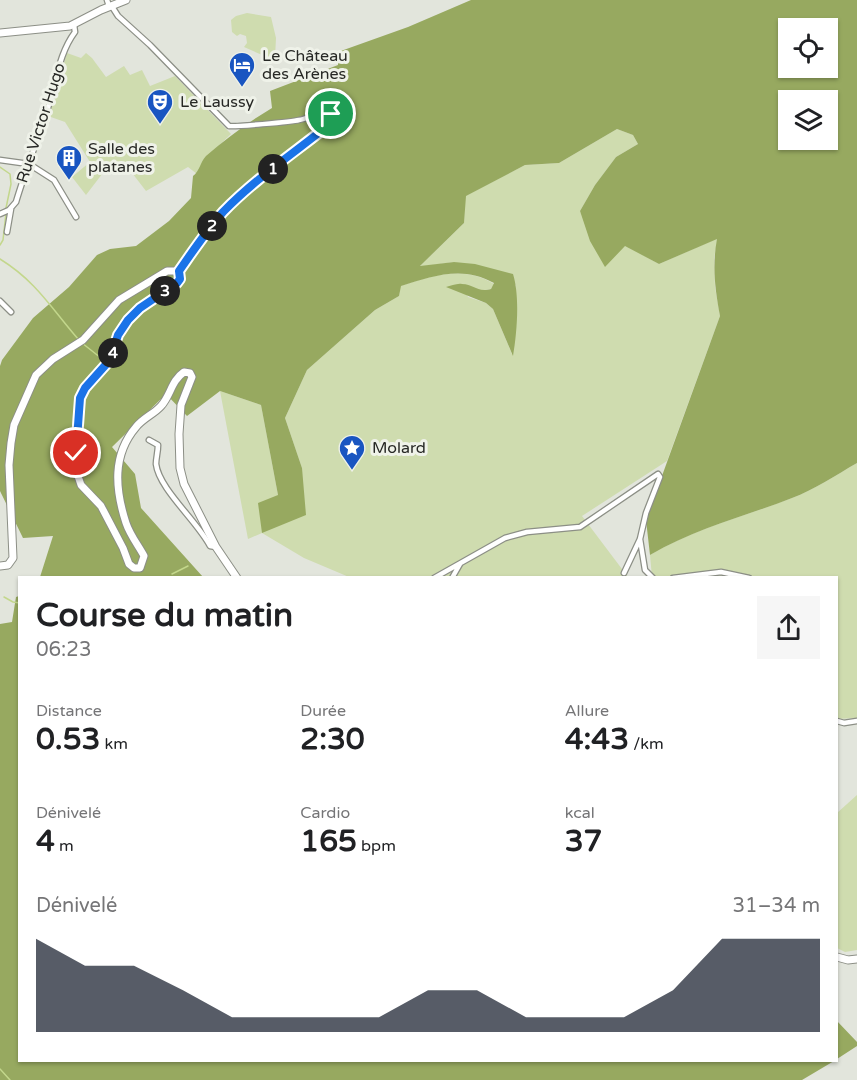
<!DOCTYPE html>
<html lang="fr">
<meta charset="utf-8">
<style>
:root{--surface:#fff;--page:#f6f6f6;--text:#202124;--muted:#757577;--accent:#111827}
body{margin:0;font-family:"Varela Round",sans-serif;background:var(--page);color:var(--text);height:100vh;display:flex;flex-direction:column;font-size:22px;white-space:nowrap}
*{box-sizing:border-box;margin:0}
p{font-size:20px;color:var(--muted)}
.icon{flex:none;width:33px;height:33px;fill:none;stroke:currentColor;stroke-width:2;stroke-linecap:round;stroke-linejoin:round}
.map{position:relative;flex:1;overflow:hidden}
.details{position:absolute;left:18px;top:576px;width:820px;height:486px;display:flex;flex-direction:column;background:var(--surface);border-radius:0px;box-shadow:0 2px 4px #0004}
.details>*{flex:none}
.fabs{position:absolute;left:778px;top:18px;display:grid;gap:12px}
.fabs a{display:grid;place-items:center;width:60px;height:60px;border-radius:0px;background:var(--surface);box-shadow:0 2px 4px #0004;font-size:30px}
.pin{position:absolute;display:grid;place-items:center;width:51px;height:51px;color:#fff;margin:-26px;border:3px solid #fff;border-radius:50%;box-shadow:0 2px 6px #0007}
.km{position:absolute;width:30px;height:30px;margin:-15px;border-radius:50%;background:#222;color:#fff;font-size:16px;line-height:30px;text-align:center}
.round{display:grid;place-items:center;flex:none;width:63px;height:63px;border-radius:0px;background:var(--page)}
.headline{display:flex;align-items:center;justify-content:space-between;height:102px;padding:0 18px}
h1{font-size:33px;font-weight:700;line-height:45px}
.stats{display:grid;grid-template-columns:repeat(3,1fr);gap:9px;height:102px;padding:6px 18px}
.stats div{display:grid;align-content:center}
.stats b{font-size:30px;font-weight:700}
.stats small{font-size:16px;font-weight:400}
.stats p{font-size:16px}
.chart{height:168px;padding:12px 18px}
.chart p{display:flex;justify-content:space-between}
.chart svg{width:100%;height:108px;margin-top:6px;fill:var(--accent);opacity:.7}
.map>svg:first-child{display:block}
</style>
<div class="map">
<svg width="857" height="1080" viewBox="0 0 857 1080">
<rect width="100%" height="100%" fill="#e2e5dc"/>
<path fill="#cfdcaf" d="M247,13L271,17L276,38L275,58H269L244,47L247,43L246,36L240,34L237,36L232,32L231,20L236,16Z
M67,53L81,58L86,53L92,58L106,77L124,66L130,75L142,70L150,86L175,76L231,134L209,155L197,174L188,167L146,191L129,169L121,164L109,165L86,195L72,177L90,162L65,122L48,116Z
M617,129L633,135L638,144L616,157L595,185L580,211L605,266L625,245L659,264L718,238L714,258L715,287L720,316L667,461L582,516L628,577H349L304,558L262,533L248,539L220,391L261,405L278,495L262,532L302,468L285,418L307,370L375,310L399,296L400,286C432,276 463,265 494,284L491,289L480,291L462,284L468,297L486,303L493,309L512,354L516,285L454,262L419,267L464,223L465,196L525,165L559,163Z
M857,463V718L837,719V578L652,577L650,555C695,528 743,517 792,498C814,490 836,475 857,463Z
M857,795V950L845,952L837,948V813Z"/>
<path fill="#97a960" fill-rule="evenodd" d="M471,0H857V463C836,475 814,490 792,498C743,517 696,528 650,555L646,520L720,316C715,289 712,266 717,239L659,264L625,246L605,267L590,241L580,211L595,185L616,157L638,144L633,135L617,129L559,163L525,165L466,196L464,223L420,266L454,262L475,264L513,274C520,296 517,333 513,356L493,309L486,303L446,287C451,286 457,283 462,284C474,284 477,293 491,289L494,283C463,265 432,276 401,286L399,296L375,310L307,370L285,418L302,468L306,515L262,533L258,503L278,495L261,405L220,391L187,416L166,394L112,447L135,474L141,508L203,577H40L53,536L23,538L0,491V366L2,360L33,318L69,287L97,255L110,249L136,246L169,221L191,198L193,176C200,171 200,162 206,156C227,138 247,123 272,108L270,91L338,65V52L408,27ZM789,28H828V68H789ZM789,100H828V140H789Z
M19,596L20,1060L834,1061L802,1080H0V624L12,622L16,597Z
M837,1021L857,1042V1046L837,1059Z"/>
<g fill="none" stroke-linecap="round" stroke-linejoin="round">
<path stroke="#c3d78c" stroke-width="1.5" d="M0,167L10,174L11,184L6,208
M0,245L3,240L6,213
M0,259C37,282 51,308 79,340
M82,343L106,362
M172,574L188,566
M4,597L13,602L20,603
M0,1069L10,1080"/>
<g stroke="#8c8f86" stroke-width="7">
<path id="street" d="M107,0L109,6
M111,5L118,16L150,45L229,126C232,127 292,122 299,120C310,118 321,111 331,114C334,129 308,140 297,148C273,166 245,190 224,212C207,230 193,251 179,271
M0,160L29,164L54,180L76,217
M0,214L9,210L16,202C26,168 40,135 50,101C57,77 60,52 75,32L74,25
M7,232L11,209
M0,301L11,312
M149,440L158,445C158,452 156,458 156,464C159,489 198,522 210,546L216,547
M640,539L645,570L653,578
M434,578L505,538L527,532L580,527L658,474L660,477L646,513L640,539L624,573
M452,578L460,564
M673,578L721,572L749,578
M837,721L844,723L857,721"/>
</g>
<g stroke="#8c8f86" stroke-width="9">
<path id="secondary" d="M0,33L70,26L101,10L126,0
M0,566L8,565L13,558L9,465L11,443L14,425L36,375L53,359L83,340L119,300L167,271H179L180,279L171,288L140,308L128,320L118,335L110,360L85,388L80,398L76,453L77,473L81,485L101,506L123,548L129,564L134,568H140L144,556C138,545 130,535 126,523C115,489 112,455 136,427C143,418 154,414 161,406C171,395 171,381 184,372L190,373L192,377L181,405L179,434L180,468L184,484L216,547L237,578
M837,957L848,960L857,959"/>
</g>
<use href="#street" stroke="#fff" stroke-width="4.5"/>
<use href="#secondary" stroke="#fff" stroke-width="7"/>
</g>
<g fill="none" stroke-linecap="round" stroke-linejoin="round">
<g stroke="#fff" stroke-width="12">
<path id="route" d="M76,453L80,398L85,388L110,360L118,335L128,320L140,308L177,283L180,279L179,271C193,251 207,230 223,212C255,179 294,153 330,124L332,121L331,114"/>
</g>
<use href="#route" stroke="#1a73e8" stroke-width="8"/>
</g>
<defs>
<g id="hotel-pin" transform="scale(1.35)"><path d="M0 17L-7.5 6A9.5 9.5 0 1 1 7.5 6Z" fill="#1955c1" stroke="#eff2e9"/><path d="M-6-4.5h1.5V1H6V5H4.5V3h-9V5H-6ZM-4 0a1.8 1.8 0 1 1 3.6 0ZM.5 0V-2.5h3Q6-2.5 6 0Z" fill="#fff"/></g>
<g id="theatre-pin" transform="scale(1.35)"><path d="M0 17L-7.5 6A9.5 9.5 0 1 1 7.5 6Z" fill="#1955c1" stroke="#eff2e9"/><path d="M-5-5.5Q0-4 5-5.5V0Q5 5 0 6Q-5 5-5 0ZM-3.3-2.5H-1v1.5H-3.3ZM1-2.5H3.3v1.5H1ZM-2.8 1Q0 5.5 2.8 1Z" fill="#fff"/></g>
<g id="building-pin" transform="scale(1.35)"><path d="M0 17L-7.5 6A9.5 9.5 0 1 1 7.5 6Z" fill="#1955c1" stroke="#eff2e9"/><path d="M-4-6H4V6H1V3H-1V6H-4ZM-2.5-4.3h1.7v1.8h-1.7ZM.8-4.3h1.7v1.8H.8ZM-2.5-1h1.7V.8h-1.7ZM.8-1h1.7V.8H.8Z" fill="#fff"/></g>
<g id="sight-pin" transform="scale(1.35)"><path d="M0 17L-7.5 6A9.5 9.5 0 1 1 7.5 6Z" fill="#1955c1" stroke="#eff2e9"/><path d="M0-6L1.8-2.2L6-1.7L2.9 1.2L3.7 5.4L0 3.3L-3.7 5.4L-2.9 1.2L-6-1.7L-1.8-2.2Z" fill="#fff"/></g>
</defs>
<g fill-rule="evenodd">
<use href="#hotel-pin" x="242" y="65"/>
<use href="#theatre-pin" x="160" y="102"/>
<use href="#building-pin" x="69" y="158"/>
<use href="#sight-pin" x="352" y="448"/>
</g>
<g text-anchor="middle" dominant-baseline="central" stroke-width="6" stroke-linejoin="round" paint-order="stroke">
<g font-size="16" fill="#272825" stroke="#eff2e9" text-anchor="start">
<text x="262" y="56">Le Château<tspan x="262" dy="18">des Arènes</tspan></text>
<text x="180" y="102">Le Laussy</text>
<text x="88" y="149">Salle des<tspan x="88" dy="18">platanes</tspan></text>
<text x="372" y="448">Molard</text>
</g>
<g font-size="16" fill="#272825" stroke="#eff2e9">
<text transform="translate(41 123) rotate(-72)">Rue Victor Hugo</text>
</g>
</g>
</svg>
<div class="fabs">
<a><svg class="icon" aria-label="locate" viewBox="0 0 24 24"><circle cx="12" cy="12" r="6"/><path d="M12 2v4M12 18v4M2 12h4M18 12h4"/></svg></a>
<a><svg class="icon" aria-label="layers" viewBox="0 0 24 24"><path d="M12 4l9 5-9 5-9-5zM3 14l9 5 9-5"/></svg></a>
</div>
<div class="pin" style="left:331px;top:114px;background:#1e9e55"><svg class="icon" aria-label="arrive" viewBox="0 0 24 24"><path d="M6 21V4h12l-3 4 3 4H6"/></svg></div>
<div class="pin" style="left:76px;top:453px;background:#d93025"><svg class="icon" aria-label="check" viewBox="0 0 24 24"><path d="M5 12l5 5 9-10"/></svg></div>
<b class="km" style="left:273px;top:169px">1</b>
<b class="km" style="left:212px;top:226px">2</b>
<b class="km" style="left:165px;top:291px">3</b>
<b class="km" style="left:113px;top:353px">4</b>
<section class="details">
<div class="headline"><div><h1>Course du matin</h1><p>06:23</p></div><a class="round"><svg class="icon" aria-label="share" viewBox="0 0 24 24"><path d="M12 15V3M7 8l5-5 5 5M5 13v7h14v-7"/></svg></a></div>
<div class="stats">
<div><p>Distance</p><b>0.53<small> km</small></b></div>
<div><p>Durée</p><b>2:30</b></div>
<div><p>Allure</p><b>4:43<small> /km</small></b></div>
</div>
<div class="stats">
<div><p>Dénivelé</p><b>4<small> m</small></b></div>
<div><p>Cardio</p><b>165<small> bpm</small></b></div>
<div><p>kcal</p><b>37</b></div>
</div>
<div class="chart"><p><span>Dénivelé</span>31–34 m</p>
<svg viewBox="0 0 160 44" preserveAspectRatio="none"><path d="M0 44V6L10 17L20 17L30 27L40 38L50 38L60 38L70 38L80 27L90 27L100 38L110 38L120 38L130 27L140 6L150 6L160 6V44z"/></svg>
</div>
</section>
</div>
